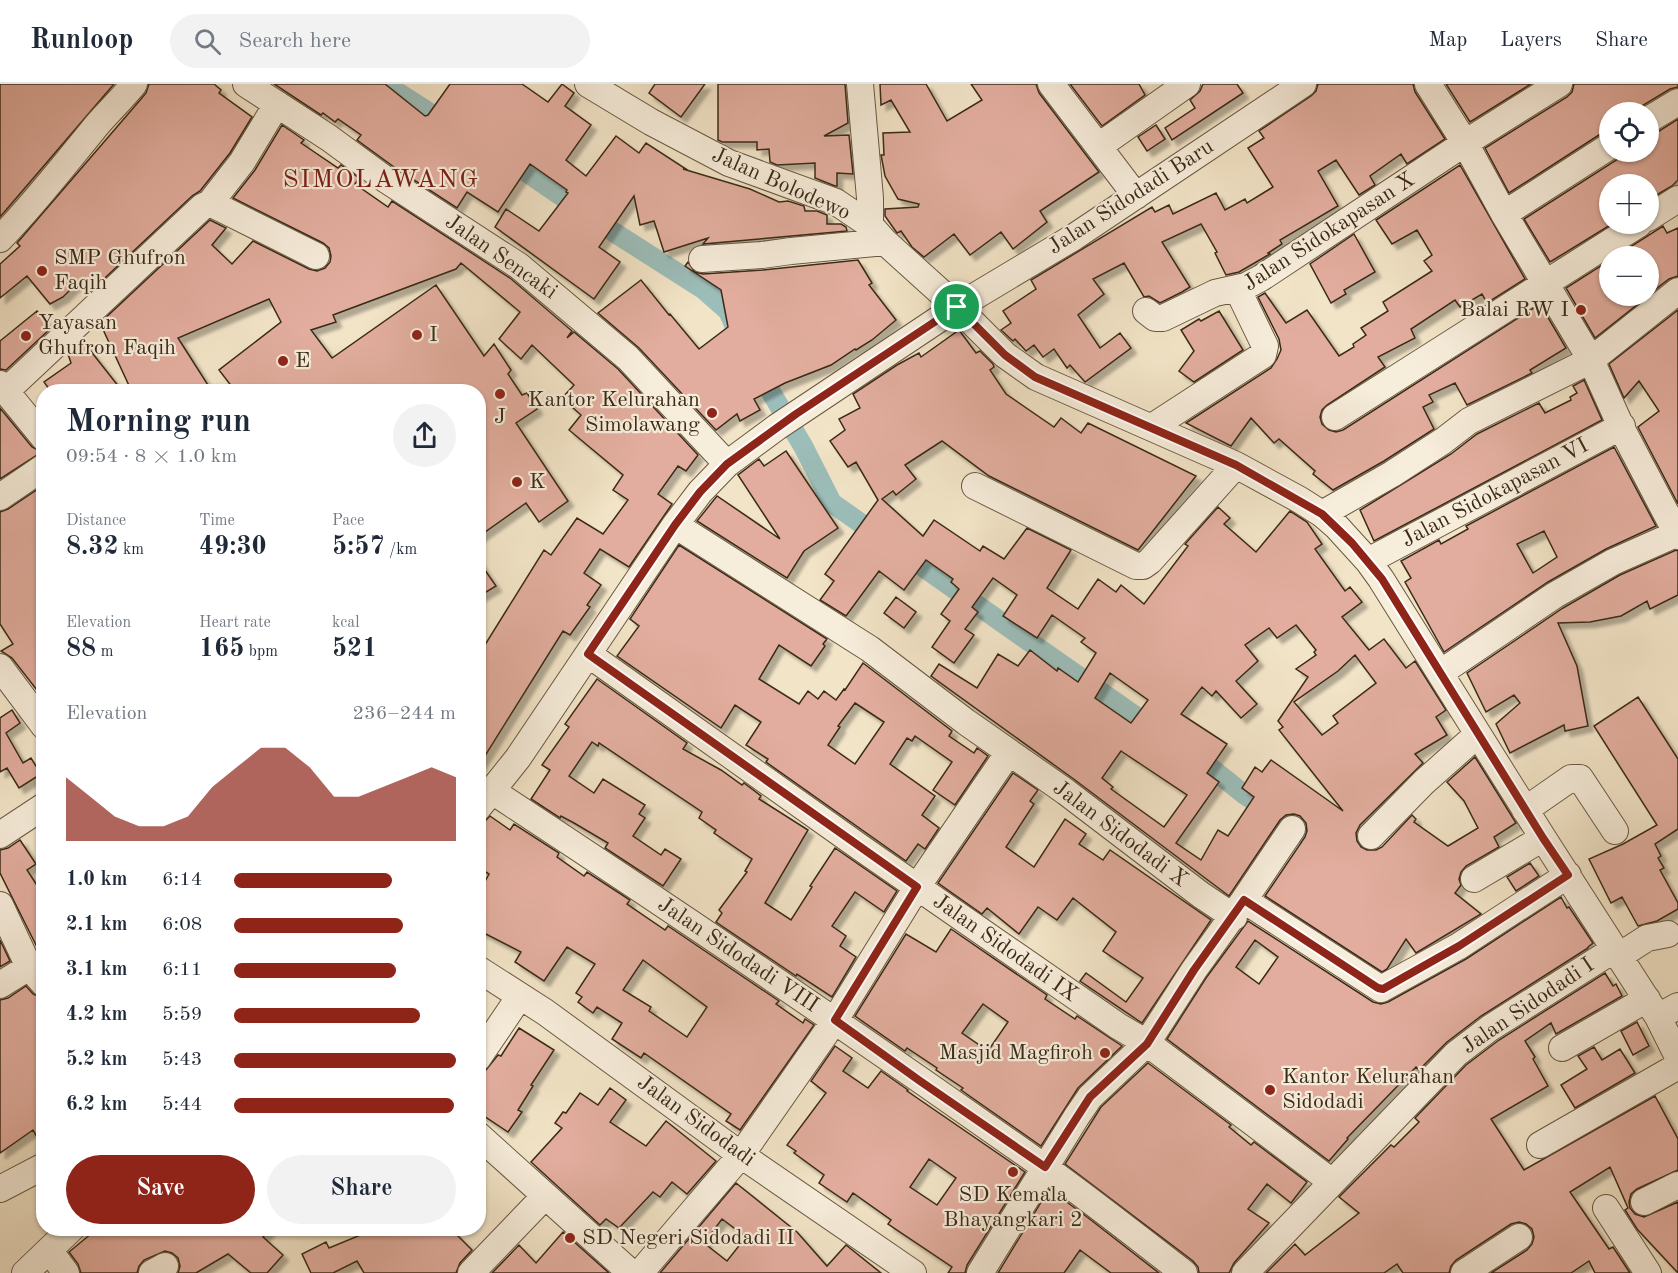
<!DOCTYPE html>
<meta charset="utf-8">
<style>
:root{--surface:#fff;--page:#f2f2f3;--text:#1f2937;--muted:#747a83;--line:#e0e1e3;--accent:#8f2418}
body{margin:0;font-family:"Old Standard TT",serif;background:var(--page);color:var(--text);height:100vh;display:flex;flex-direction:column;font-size:22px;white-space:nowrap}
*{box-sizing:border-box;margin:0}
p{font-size:20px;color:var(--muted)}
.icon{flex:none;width:33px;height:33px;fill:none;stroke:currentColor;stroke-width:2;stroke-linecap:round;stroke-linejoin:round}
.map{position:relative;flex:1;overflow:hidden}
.details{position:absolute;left:36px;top:300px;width:450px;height:852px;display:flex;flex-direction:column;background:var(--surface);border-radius:24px;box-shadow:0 2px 4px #0004}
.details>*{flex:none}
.controls{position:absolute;left:1599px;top:18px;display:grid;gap:12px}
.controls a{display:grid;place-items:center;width:60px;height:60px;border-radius:50%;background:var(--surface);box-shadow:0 2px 4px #0004;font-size:30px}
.pin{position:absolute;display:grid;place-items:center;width:51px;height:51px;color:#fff;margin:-26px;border:3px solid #fff;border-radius:50%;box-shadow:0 2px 6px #0007}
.round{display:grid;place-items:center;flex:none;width:63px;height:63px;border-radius:32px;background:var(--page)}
.headline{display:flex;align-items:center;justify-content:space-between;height:102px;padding:0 30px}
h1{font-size:33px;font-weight:800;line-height:45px}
.metrics{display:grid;grid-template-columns:repeat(3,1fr);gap:9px;height:102px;padding:6px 30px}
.metrics div{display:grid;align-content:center}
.metrics b{font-size:26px;font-weight:800}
.metrics small{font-size:16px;font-weight:400}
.metrics p{font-size:16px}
.chart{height:168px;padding:12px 30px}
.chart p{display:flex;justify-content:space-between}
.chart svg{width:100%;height:108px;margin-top:6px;fill:var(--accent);opacity:.7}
.cta{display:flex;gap:12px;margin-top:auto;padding:12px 30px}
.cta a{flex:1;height:69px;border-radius:36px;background:var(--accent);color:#fff;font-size:24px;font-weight:800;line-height:69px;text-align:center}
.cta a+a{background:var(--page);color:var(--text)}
ul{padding:0 30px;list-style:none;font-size:20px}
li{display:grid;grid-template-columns:96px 72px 1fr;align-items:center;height:45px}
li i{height:15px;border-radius:8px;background:var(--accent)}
header{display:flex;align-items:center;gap:36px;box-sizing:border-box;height:84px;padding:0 30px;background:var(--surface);border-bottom:2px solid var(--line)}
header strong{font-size:28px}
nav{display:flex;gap:33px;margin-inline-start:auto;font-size:21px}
.search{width:420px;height:54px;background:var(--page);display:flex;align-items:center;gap:15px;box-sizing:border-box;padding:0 21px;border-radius:33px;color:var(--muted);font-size:22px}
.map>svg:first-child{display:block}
</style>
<header>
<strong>Runloop</strong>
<div class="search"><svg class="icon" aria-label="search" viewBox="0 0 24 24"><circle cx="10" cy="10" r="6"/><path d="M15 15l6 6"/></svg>Search here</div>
<nav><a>Map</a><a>Layers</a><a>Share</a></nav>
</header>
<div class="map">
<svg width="1678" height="1189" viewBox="0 0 1678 1189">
<defs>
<filter id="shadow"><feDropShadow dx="5.5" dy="5.5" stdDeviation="1.5" flood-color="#0004"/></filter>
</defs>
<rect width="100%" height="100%" fill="#f2e4c7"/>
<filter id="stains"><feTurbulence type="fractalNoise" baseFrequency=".00333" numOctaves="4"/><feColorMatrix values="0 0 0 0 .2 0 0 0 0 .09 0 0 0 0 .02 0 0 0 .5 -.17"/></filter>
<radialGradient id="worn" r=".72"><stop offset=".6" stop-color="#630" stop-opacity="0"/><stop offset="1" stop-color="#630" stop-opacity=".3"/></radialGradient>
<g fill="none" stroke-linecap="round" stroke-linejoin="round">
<path stroke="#9cbeba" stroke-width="20" d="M385,0L450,42
M504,73L615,149L703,205L728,227L736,245
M757,285L803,362L832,419L1158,648
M1191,668L1245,711L1328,766"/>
</g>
<path fill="#e2ad9e" stroke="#3a2a17" stroke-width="1.5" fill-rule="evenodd" filter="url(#shadow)" d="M0,0H114L0,133Z
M149,0H214L221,6L219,9L252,33L230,69L200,107L192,112L90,208L79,197L63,213L50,220L27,192L0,214V180L20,162L17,159L141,15L146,9Z
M274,0H385L425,32L428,31L450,0H522L548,18L562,0L574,9L565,22L591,41L566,76L586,92L616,52L639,69L646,59L686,85H683L750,105L779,118L788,117L804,122L805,127H817L827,131V140H841L846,143L847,147L703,160L708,154L664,168L654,137L640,141L634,112L599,163L620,178L594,215L495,143L506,125L539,147L568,109L566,108L567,106L530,80L498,128L467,108L457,124L394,83L357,56L361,51L338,35L335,38L323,29L321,31Z
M655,0H705L681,33L649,9Z
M718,0H845L848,39L824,52L849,51L853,90L837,89V102H835L815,94V79L777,81L770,78L769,65L757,66V58H722L718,56Z
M880,0H926L947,37L982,16L971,0H1036L1039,9L1099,88L1040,127L1047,138L1013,165L1001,148L970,171L954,150L924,173L912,163L901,147L897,149L885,132V125L918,123L919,120L898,115L885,92L881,71H884L883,49L910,48L891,16L881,21Z
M1070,0H1139L1145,11L1102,42Z
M1203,0H1237L1243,9L1172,56L1165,44L1195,24L1190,16L1200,7Z
M1318,0H1413L1415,8L1445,55L1407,80L1401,70L1370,92L1375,101L1359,111L1336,76L1318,87L1338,122L1280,156L1282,160L1268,169L1270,170L1239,188L1226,191L1215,169L1217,168L1201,140L1162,158L1190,203L1182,208L1160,219L1149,212L1144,213L1124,179L1093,195L1104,210L1078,231L1100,264L1120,249L1131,264L1085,298L1070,281L1067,284L1054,265L1043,273L1034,261L1026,267L1015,255L1013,257L1001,246L1011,239L1003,227L1036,205L1031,196L1152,123L1155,128L1169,121L1173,130L1216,109L1225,126L1245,115L1247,119L1273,103L1248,64L1264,54L1259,47L1311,12L1316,7Z
M1446,0H1531L1470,38Z
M1574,0H1678V3L1670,5L1640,23L1635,28H1610V47L1602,49L1509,109L1485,64L1567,13L1572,8Z
M1678,35V96L1672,102L1648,116V100H1610V140H1612L1550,178L1524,135L1618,75L1624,68H1648V51L1656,49Z
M282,41L304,56L301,59L338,84L341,81L359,94L355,100L388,123L392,117L510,194L572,247L567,254L574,248L618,285L698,371L686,387L678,382L658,410L672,420L629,483L600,465L584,489L601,501L587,521L590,523L570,551L563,547L478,683V572L544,466L551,471L577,434L603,450L628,416L613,406L623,391L569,346L581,331L562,314L574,301L532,261L521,275L499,255L520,228L461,179L456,185L333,231L336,238L311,246L332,274L436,201L484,272L494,260L511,286L508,290L522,311L527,309L537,325L516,339L568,417L539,438L526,419L478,453V308H236L219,286L281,238L269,215L178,254L208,301L199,308H132L100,239L210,136L226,144L212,161L232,180L253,157L309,185L317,187L325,184L330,178L331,172L329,164L323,159L233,114L255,86Z
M1156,41L1165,55L1147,67L1138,53Z
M1460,81L1525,195L1487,219L1482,210L1460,223L1455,216L1411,245L1415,254L1378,273L1385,283L1327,321L1322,326L1320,333L1322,340L1329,346L1336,348L1343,346L1540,220L1566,264L1530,286L1532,289L1467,321L1455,299L1429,311L1433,318L1423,323L1434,345L1384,377L1333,406L1313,390L1315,387L1279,355L1274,359L1251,334L1231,362L1186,339L1271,284L1277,275L1281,266L1279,255L1258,213L1265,209L1286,239L1307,226L1339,272L1354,263L1353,260L1366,251L1361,244L1388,227L1383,218L1432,187L1424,177L1432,171L1417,146L1392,160L1376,136Z
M1663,142L1667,149L1678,144V192L1669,195L1648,211V172H1616Z
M1354,150L1375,188L1344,206L1346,210L1331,219L1310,180Z
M858,176L872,199L869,201L896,236L872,256L856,266L855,265L831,281L785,299L754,315L760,326L740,337L737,330L716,346L639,264L598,229L641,196L669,231L670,230L699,265L728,243L721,206L685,182L688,178L695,188L703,190L763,186Z
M1610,176V212H1648L1595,254L1566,204Z
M1678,226V420L1638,343L1659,327L1639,297L1624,314L1609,280Z
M37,227L51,244L6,286L0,285V257Z
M1219,227L1243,266L1194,298L1179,287L1194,267L1181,246L1199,235L1201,237Z
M959,246L976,269L980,267L993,280L994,283L990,286L1006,310L1054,343L1061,334L1081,349L1088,339L1196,392L1138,466L989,392L942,357L905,381L916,395L896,411L893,407L882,415L923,452L934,436L980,467L983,462L1004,475L1027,444L1071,466L1047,504L1078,525L1098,495L1116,508L1121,501L1144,520L1188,462L1185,460L1218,423L1230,434L1224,440L1256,468L1290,427L1307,438L1322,460L1315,465L1345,507L1350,503L1362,518L1342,533L1369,566L1384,555L1406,584L1415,577L1446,626L1436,633L1447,651L1415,670L1423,679L1360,741L1356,749L1357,757L1361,763L1367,766H1376L1382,763L1412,731L1416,735L1414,738L1448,762L1478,744L1464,717L1447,698L1475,673L1516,739L1494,753L1499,763L1466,782L1461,788L1459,795L1461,801L1455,809L1481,830L1416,869L1406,855L1387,885L1382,888L1265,812L1305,753L1307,747L1306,739L1300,732L1294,730L1286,731L1280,736L1229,812L1075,696L931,592L939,580L977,604L998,570L1018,582L1030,566L1057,587L1058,584L1078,598L1096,569L1081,558L1085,554L1052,531L1037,554L1003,532L1017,511L993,494L972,523L978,528L965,545L974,551L954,579L932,563L950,537L941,530L959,505L951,498L953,495L926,476L904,506L879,487L846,532L820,516L834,497L825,490L878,416L856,378L848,383L830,357L845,346L839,335L860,324L853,310L897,281L919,269L921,273ZM1296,541L1316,566L1314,568L1316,571L1296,585L1308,593L1278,637L1283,643L1279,646L1343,727L1271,676L1262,688L1255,683L1242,704L1254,713L1228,752L1218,746L1201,776L1176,759L1219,698L1207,689L1227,660L1181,630L1202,603L1212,612L1216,607L1241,634L1257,620L1236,597L1258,577L1245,561L1269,544L1277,554ZM1355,571L1376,599L1333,632L1338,639L1322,651L1294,618L1338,587ZM1110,589L1148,616L1131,639L1095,614ZM1121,667L1187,711L1164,743L1111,705L1113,703L1102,694Z
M82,256L123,308H51L44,298L71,279L68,270Z
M1584,296L1602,336L1374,457L1360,426L1451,370L1477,350L1539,319L1545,329L1571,316L1570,313L1577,309L1573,302Z
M0,324L32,363L42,368L0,395Z
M1614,363L1656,442L1606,465L1548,498L1444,568L1405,498L1411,494L1401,477L1439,456L1441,460L1468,445L1466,442ZM1544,447L1557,473L1533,489L1517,460Z
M786,367L838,444L804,467L787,494L697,437L717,412L780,455L738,391L759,375L764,382Z
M44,401V615L12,574L1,567L13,560L0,540V428L8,425Z
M679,461L827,555L823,560L825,562L811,582L779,561L759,595L799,620L808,607L818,615L824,607L836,616L844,605L845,606L863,579L952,647L949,652L974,669L977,664L988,672L955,721L933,706L952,678L915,652L912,657L907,654L890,680L935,712L922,731L939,744L925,765L918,760L906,777L766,678L768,675L746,661L761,638L735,621L721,644L617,572L639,542L630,535ZM855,619L884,638L855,680L828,661L840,643L838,642Z
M1676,466L1678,467V511L1650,525L1647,517L1621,532L1590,538L1558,539L1577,582L1588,642L1565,647L1564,641L1510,669L1496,640L1520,619L1514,611L1486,628L1467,589L1563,524L1620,491Z
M478,476L496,502L478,513Z
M896,513L916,528L904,544L884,529Z
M597,595L687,659L683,665L721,686L742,701L744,699L761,712L759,715L808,746L765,819L791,836L812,803L810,802L835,764L897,807L884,828L855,808L832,842L846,852L840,862L856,873L832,913L797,890L796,892L716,838L722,829L719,826L747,788L745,787L752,775L714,749L716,746L699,734L702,728L599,659L598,662L592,658L569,692L594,709L603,695L645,721L639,730L645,734L633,752L661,771L665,765L681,775L663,802L605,764L608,759L574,739L561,732L560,734L531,715L550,686L542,681L569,643L565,640Z
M1638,613L1678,675V745L1655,760L1661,772L1658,774L1664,784L1660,786L1678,819V825L1657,837L1638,842L1622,813L1611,819L1589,775L1623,760L1657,741L1594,642Z
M12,626L20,639L6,649L23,679L31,674L41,690L19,704L7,684L0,688V634Z
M1013,689L1038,706L1030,717L1034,720L1006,763L1034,783L1065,735L1086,750L1079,760L1103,776L1110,766L1211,836L1142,939L1080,897L1086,889L1126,918L1143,894L1103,867L1116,848L1073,814L1057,836L1038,823L1019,850L987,824L982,830L938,799Z
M490,732L510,746L514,740L559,769L557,773L584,792L587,788L630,816L627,820L665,846L668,842L779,917L776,920L803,939L805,935L814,941L740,1046L726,1037L731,1030L644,969L641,974L612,955L622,939L597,923L593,929L578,918L582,913L576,909L595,880L567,863L544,897L515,878L521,868L478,846V826L484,815L478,810L489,790L478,783V739L484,738ZM643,876L707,923L687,953L649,927L651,923L623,906Z
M20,756L36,780L27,786L44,812V877L0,789V766L8,764Z
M1530,779L1539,792L1516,807L1507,793Z
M1561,813L1567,824L1569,823L1593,859L1588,863V864L1481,932L1447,958L1419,986L1416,983L1347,1054L1348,1055L1329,1077L1167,955L1206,894L1248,837L1373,918L1381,920L1388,918L1466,875ZM1255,856L1278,873L1259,900L1236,883Z
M951,845L1047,911L1045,915L1075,935L1077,932L1122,962L1078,1004L1041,1062L961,1006L963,1004L936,986L937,984L907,964L905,967L855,932L906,850L936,868ZM983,920L1008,938L988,967L962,949Z
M0,856L10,877L0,883Z
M1605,889L1613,902L1616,900L1622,912L1556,950L1551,939L1525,957L1535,973L1533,975L1548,1002L1491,1035L1524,1086L1655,1012L1678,1055V1086L1637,1105L1631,1110L1629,1118L1630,1124L1635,1130L1644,1133L1678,1118V1189L1637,1145L1625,1126L1628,1124L1610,1083L1570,1108L1609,1165L1613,1163L1630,1189H1595L1589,1177L1571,1189H1491L1527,1166L1532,1160L1534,1153L1532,1145L1526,1140L1519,1138L1511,1140L1456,1176L1451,1182L1449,1189H1403L1397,1180L1384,1189H1266L1295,1160L1305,1171L1359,1129L1339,1113L1391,1061L1394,1063L1419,1038L1415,1034L1466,981L1499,956Z
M26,902L33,910L44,915V933L38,937L44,946V1065L33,1046L0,1069V916L8,914Z
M1637,938L1649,962L1633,971L1621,947Z
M519,944L554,966L531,1001L533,1002L518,1026L522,1028L508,1048L478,1028V989L485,987L498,971L501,972Z
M835,962L852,974L843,987L868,1004L881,987L908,1006L907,1007L1025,1088L967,1181L965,1189H948L952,1183L888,1140L891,1136L853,1109L847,1118L819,1099L824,1091L794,1069L796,1067L787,1061L826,1009L811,997ZM929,1075L956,1094L937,1121L910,1103Z
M1594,963L1602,976L1620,965L1635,989L1575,1024L1561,1001L1587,985L1578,972Z
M1148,979L1231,1041L1229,1043L1251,1061L1254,1058L1307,1098L1291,1119L1267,1100L1248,1125L1269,1139L1234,1179L1229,1189H1199L1198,1183L1193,1177L1065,1080L1101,1023Z
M610,1004L626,1016L610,1038L646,1062L666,1037L716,1077L687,1110L672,1098L660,1113L653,1108L619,1144L606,1135L600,1141L531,1078L562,1044L555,1039L563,1028L566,1029L580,1009L598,1021Z
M736,1099L797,1148L827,1182L846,1161L881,1189H660ZM722,1135L746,1153L727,1177L704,1159Z
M1049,1105L1087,1133L1159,1189H1111L1080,1166L1064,1189H998Z
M98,1144H271L263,1153L283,1171L267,1189H251L228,1170L196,1189H178L180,1182L178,1174L172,1169L165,1167L144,1176L139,1182L137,1189H81L78,1180L69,1168Z
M357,1144H450L472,1166L460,1179L456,1189H364L357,1177L333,1189H311L302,1170L326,1158L329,1164L363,1150Z
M563,1148L609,1189H492L519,1161L536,1179Z"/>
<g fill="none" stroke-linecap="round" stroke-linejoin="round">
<g stroke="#685843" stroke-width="28">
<path id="minor" d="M246,0L329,54L385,95L519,182L628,274L727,380
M588,0L651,38L729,79L836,118L870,141L885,158L957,223L1005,271L1036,293L1236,381L1300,416L1322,430L1337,443L1368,477L1381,495L1543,754L1658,933L1678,973
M860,0L870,114V141
M1051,0L1136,112
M1428,0L1465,59L1504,130L1591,276L1623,347L1678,452
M1648,36L1678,18
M1099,62L1187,0
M210,119L242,78L277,20
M1504,130L1610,62
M1648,134L1678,115
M0,155C35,119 65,80 97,41C109,27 122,15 134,0
M702,175L762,171L791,167L885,158
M1146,227L1155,234H1163L1215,209L1246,202L1261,194L1465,59L1559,0
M0,300L44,354
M6,307L202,123L210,119L316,172
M1335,333L1639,140
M1152,343L1263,271L1265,262L1237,204
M975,402L1136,482H1143L1150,477L1236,381
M0,413L44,383
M1322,430L1392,390L1443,357L1469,337L1591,276L1678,207
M675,441L870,565L966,638L1066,708L1201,811L1234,833
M1368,477L1622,342
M588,570L864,766L1118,942L1147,959L1332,1098
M0,583L44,642
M1440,589L1555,511L1613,478L1678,449
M492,707C678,829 862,954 1043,1082C1091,1116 1137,1153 1184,1189
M478,724L518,674L675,441L700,408L727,380L777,343L957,223L1074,153L1303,0
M1525,726L1571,694H1580L1615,747
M0,751L44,722
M1371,752L1424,698L1478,650
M1474,795L1543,754
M1244,816L1292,745
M0,821L29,883L44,900
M1619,872L1647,854L1668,850
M478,885L545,928L741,1071L913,1189
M0,901L29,883
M1658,933L1678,922
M1562,964L1647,915
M478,974L520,912
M478,1051L631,1189
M1540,1061L1678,982
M0,1105L44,1082
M1644,1118L1678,1101
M1606,1124L1648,1189
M49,1166L66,1189
M25,1189L72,1144
M152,1189L165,1182
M471,1189L545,1112
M640,1189L741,1071L835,936L917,803L1009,668
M980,1189L1077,1032L1090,1013L1147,959L1194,886L1244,816L1381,905L1459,862L1568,791
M1245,1189L1456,970L1490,944L1615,865
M1464,1189L1519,1153"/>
</g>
<use href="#minor" stroke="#f7eddb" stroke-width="26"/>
</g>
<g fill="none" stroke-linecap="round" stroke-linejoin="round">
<g stroke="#fff" stroke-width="12">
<path id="route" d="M957,223L1005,271L1035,293L1236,381L1322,430L1352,459L1382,495L1543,754L1568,791L1459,862L1383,905L1378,904L1244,816L1194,886L1147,960L1090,1013L1045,1083L920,997L835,936L917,803L588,570L675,441L700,408L727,380L796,330Z"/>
</g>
<use href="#route" stroke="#8f2418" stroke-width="8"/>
</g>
<g fill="#8f2418" stroke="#f7eddb" stroke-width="2">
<circle cx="42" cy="187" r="6"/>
<circle cx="1581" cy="226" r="6"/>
<circle cx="417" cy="251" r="6"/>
<circle cx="26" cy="252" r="6"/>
<circle cx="283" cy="277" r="6"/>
<circle cx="500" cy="310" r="6"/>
<circle cx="712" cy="329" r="6"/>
<circle cx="517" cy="398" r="6"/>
<circle cx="1105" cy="969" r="6"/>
<circle cx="1270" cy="1006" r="6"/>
<circle cx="1013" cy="1088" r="6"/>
<circle cx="570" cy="1154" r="6"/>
</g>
<g text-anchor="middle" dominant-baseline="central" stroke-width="4.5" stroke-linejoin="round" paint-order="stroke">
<g font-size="22" fill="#3a2a17" stroke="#f7eddb">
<text transform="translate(781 100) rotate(24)">Jalan Bolodewo</text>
<text transform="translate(1131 113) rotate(-33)">Jalan Sidodadi Baru</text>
<text transform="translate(1329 148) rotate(-33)">Jalan Sidokapasan X</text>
<text transform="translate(501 173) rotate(35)">Jalan Sencaki</text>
<text transform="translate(1495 409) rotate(-28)">Jalan Sidokapasan VI</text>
<text transform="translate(1120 750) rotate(37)">Jalan Sidodadi X</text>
<text transform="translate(1005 864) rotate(35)">Jalan Sidodadi IX</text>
<text transform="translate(738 871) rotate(34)">Jalan Sidodadi VIII</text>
<text transform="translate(1528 922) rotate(-34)">Jalan Sidodadi I</text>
<text transform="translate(696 1037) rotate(36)">Jalan Sidodadi</text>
</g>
<g font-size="22" fill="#3a2a17" stroke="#f7eddb" text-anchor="start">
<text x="54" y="174">SMP Ghufron<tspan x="54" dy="25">Faqih</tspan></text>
<text x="1569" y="226" text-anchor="end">Balai RW I</text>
<text x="38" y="239">Yayasan<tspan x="38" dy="25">Ghufron Faqih</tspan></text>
<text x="429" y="251">I</text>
<text x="295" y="277">E</text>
<text x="700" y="316" text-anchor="end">Kantor Kelurahan<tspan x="700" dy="25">Simolawang</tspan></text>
<text x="500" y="333" text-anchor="middle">J</text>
<text x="529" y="398">K</text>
<text x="1093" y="969" text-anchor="end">Masjid Magfiroh</text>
<text x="1282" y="993">Kantor Kelurahan<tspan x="1282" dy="25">Sidodadi</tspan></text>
<text x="1013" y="1111" text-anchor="middle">SD Kemala<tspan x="1013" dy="25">Bhayangkari 2</tspan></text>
<text x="582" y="1154">SD Negeri Sidodadi II</text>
</g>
<g font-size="26" letter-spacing="1.5" fill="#7a1f14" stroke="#f7eddb">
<text x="381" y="96">SIMOLAWANG</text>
</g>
</g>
<rect width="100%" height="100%" filter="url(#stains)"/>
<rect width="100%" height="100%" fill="url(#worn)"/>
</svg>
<div class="controls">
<a><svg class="icon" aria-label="locate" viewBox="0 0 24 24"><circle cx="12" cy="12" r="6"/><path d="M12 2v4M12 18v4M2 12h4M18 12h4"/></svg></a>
<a>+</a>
<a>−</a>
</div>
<div class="pin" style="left:957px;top:223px;background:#1e9e55"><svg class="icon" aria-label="arrive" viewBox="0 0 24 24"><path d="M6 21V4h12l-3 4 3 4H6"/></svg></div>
<section class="details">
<div class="headline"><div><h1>Morning run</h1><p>09:54 · 8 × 1.0 km</p></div><a class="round"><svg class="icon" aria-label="share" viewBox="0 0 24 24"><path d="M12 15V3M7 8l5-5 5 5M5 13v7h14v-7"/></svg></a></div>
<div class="metrics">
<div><p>Distance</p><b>8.32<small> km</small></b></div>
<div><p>Time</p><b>49:30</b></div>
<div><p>Pace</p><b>5:57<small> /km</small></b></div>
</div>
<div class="metrics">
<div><p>Elevation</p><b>88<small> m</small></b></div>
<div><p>Heart rate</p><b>165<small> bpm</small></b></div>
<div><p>kcal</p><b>521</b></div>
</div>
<div class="chart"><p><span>Elevation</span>236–244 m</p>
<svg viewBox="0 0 160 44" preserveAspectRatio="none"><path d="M0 44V18L10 26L20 34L30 38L40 38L50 34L60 22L70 14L80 6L90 6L100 14L110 26L120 26L130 22L140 18L150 14L160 18V44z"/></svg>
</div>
<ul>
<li><b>1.0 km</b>6:14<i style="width:71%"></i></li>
<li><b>2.1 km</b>6:08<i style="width:76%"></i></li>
<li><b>3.1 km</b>6:11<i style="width:73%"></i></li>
<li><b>4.2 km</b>5:59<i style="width:84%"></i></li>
<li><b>5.2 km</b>5:43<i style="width:100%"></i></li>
<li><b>6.2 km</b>5:44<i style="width:99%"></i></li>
</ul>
<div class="cta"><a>Save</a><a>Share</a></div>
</section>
</div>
